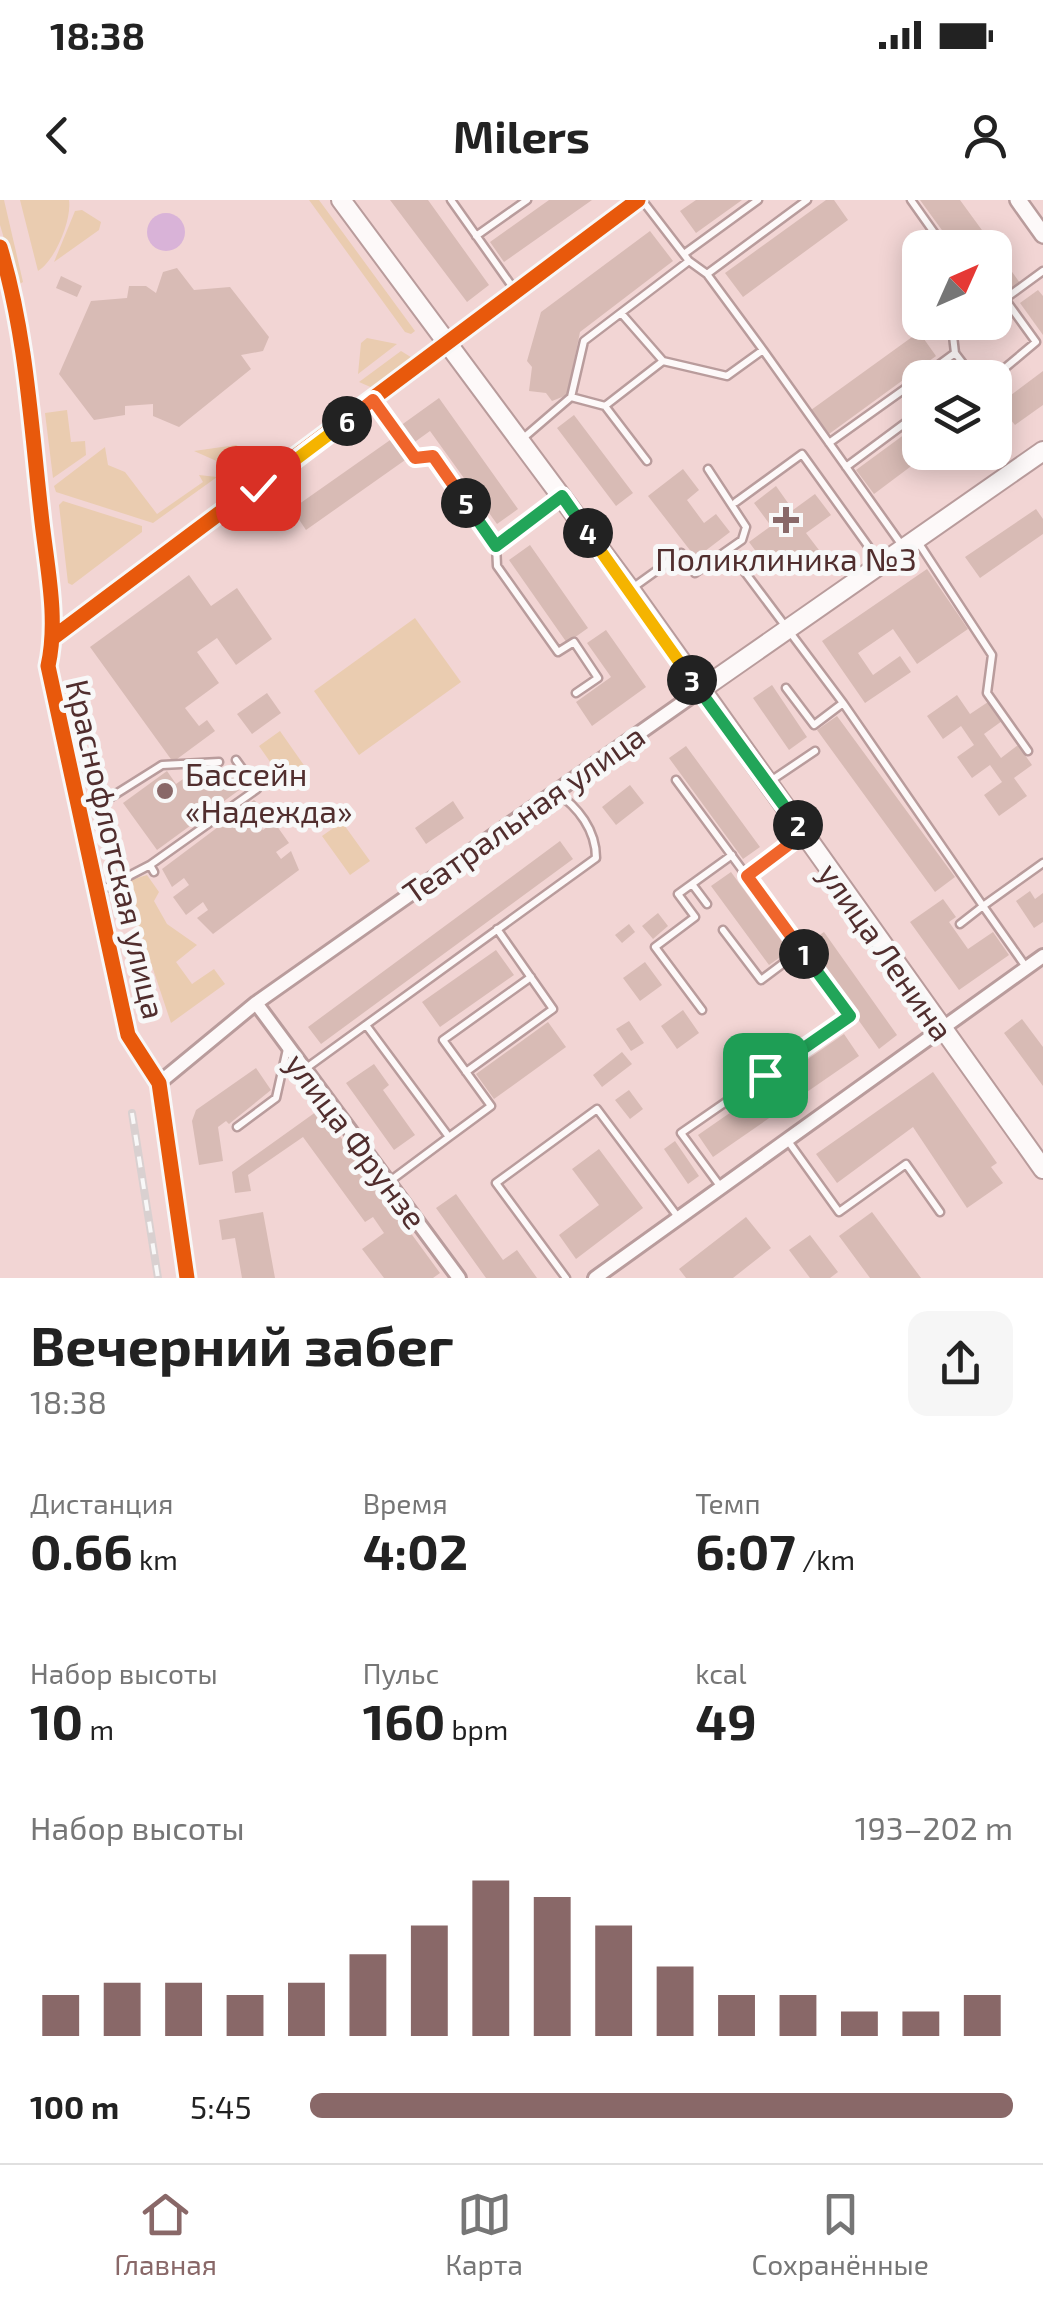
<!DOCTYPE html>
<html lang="ru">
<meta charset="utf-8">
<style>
:root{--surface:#fff;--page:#f6f6f6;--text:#222;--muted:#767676;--line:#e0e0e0;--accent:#896868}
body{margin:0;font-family:"Exo 2",sans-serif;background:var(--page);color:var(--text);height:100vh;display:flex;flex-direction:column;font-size:38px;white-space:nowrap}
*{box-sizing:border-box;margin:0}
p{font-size:32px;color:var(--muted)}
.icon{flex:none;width:55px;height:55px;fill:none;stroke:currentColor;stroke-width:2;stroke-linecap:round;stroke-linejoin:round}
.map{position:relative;height:1078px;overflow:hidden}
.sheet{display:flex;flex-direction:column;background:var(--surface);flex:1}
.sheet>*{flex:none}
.needle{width:65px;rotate:45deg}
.controls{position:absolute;left:902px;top:30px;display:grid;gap:20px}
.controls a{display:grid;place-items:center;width:110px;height:110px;border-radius:20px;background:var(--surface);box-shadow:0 5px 25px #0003;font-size:50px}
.pin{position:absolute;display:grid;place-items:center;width:85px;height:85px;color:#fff;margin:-42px;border-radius:20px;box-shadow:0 5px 15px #0006}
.km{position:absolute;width:50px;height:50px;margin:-25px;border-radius:50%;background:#222;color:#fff;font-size:28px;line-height:50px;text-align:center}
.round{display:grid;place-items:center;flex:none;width:105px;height:105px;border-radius:20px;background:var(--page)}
.summary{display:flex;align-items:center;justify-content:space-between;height:170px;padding:0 30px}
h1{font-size:55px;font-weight:700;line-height:75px}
.stats{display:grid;grid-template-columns:repeat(3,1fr);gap:15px;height:170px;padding:10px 30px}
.stats div{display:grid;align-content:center}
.stats b{font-size:50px;font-weight:700}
.stats small{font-size:28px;font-weight:400}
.stats p{font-size:28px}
.chart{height:280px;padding:20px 30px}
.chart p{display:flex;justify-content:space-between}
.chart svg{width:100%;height:180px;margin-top:10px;stroke:var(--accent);stroke-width:6}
ul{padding:0 30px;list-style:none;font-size:32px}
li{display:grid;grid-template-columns:160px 120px 1fr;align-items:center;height:75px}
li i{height:25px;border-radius:12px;background:var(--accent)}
.status{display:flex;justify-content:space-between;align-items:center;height:70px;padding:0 50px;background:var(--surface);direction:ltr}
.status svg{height:28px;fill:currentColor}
header{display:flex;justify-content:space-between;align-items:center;height:130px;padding:0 30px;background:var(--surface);font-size:45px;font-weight:700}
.tab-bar{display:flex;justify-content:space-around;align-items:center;height:140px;border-top:2px solid var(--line);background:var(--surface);font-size:28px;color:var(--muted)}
.tab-bar a{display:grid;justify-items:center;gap:5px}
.tab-bar .selected{color:var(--accent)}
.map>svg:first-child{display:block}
</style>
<div class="status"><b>18:38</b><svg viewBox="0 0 49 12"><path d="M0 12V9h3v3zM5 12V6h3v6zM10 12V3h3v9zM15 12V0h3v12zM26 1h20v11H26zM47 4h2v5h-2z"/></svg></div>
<header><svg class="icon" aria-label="back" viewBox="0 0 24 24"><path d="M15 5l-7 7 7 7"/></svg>Milers<svg class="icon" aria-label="person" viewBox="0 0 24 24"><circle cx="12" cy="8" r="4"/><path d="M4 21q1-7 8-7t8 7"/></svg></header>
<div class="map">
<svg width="1043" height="1078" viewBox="0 0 1043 1078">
<rect width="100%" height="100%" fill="#f2d5d4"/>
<path fill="#eaccb0" d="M0,0H4L23,82L18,85L0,25Z
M20,0H69C72,18 56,60 38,71Z
M309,0H319L415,131L411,134L405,132Z
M82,10L101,22L99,30L54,62L75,11Z
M367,138L397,144L358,174L361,143Z
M401,151L414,159L375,189L359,182Z
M67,210L71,242L85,241L86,255L53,278L45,213Z
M236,245L250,252L230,267L194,251Z
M105,247L108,265L125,272L157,314L203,282L199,275L217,277L153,323L56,292L54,286Z
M63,301L142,326V332L72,385L68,383L59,305Z
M415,418L461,482L359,555L314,491Z
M280,531L308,571L287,586L259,546Z
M342,622L370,661L350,675L322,636Z
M147,675L159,692L154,701L167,724L197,745L176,762L192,784L214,769L225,784L171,823L124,682Z"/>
<path fill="#d9b3d8" d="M147 32a19 19 0 1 1 38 0a19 19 0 1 1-38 0Z"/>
<path fill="#d8bbb5" d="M390,0H428L489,85L467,102Z
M549,0H592L504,62L490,42Z
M696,0H742L696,33L680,11Z
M826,0H834L848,20L743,97L725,73Z
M920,0H960L995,48H955Z
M650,31L673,61L580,132L567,195L552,201L546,193L529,191L532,167L527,161L541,112Z
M995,48L1020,83L995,101Z
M177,68L194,90L230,87L269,137L263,151L241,155L251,169L179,227L153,216V204L125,206V215L94,220L59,174L91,101L127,98L129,86H146L156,93L163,72Z
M61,76L82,86L77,97L56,88Z
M1038,90L1043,96V135L1020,103Z
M919,132L936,156L829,234L811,210Z
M1043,171V205L1015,225L1010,219L995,230V197L999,195L1003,201Z
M439,198L518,309L497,324L430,231L412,244L400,226Z
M574,215L633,293L616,306L557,228Z
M920,223V252H930L874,294L856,270Z
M393,238L408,258L306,330L292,309Z
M683,269L699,290L687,300L704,323L716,314L730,332L696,358L648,296Z
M776,286L793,310L815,294L831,315L806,333L825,358L804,373L789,352L768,368L749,342L771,326L754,303Z
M1036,309L1043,319V334L980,378L965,357Z
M530,345L588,428L567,443L509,360Z
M927,369L968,429L917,464L893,429L858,453L873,475L900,456L911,472L865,503L822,441Z
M189,375L211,406L237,388L272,439L236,465L217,438L197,452L219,483L185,508L199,526L207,520L215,531L173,562L90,447Z
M606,430L646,487L592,526L576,502L611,477L587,443Z
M772,485L807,537L789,550L753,498Z
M267,493L281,513L252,534L237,514Z
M957,495L970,514L988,502L1002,521L984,534L1001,558L1018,545L1032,565L1014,578L1027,596L999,616L984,595L1002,582L990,565L972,578L957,557L974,545L961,526L943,539L927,516Z
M837,516L955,677L935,692L817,530Z
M686,546L760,647L743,659L669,558Z
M226,566L242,588L157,650L123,603L167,571L176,584L196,570L205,581Z
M630,585L644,603L616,625L602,607Z
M254,600L273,617L260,627L263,630L274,622L289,643L276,652L281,659L291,651L299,670L213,734L197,718L208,710L203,702L186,715L173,697L189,685L184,678L172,687L162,669Z
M453,601L464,618L426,644L415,628Z
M560,641L573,659L321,844L308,827Z
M731,672L789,751L769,765L711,686Z
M1030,691L1035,699L1043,693V722L1034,728L1016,701Z
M943,699L956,717L949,722L968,749L993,732L1009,755L959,790L910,722Z
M658,713L668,726L653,739L642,726Z
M629,724L635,732L622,743L615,735Z
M824,732L897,835L879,849L805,745Z
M496,750L514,775L440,827L422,802Z
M645,762L662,785L640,801L623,778Z
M683,810L699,833L677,849L661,826Z
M1022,819L1043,847V886L1004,833Z
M629,821L644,843L631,851L616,829Z
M548,822L566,847L494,899L476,874Z
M844,834L859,856L713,957L698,935Z
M622,852L632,864L602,887L593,875Z
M374,864L389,885L383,890L415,935L394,950L346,883Z
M256,868L271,890L229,924L226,921L218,927L223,961L199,965L192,921L196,910Z
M933,872L997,963L991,967L1003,983L967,1008L913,927L837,983L816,954Z
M629,890L643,909L630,919L615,900Z
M320,909L440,1073L433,1078H384L362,1049L384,1033L373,1017L365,1022L303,937L248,975L251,991L235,993L232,972Z
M675,941L699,976L688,984L664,949Z
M599,949L643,1008L576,1059L559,1035L599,1005L572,969Z
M456,994L503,1060L517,1050L537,1078H486L436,1008Z
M263,1012L275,1078H242L235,1038L222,1040L219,1020Z
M872,1012L921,1078H870L839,1036Z
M746,1017L771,1048L733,1078H686L679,1069Z
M810,1035L838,1072L830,1078H810L789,1050Z"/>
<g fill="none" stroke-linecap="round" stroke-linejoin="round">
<g stroke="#b99c9c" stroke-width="11">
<path id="service" d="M451,0L514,89
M911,0L945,48
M476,36L527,0
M684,54L758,0
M689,61L707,74L763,150
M707,74L807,0
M995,106L1043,71
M955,153L971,174L967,178
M663,161L727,176L763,150L901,344
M921,178L955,153L953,136L972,122
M993,178L1036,142L1005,99
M571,197L605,206L647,261
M373,201L415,258L433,256L496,345L497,366L558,452L574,442L598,478L576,493
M605,206L663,161L621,113
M521,240L571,197L584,141L689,61L642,0
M829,243L920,178
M846,267L920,212
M736,302L802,254L881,364
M918,342L992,455L987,493L1028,551
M496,345L560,297
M741,367L843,503L983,706L960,724
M631,389L681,353L695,373L742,340L746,327L708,269
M786,488L814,525L843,503
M676,580L850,816L681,933L720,986
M769,582L815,551
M80,609L108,599L162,565L219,562
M150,665L257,589L236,560
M747,676L802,635
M692,684L707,704
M98,692L150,665L154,672
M723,730L761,780L801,750
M1026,767L983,706L1043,663
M702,810L655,747L695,717L678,694L732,655
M366,825L449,937L390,981
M305,869L596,658C596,630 578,607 556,592
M466,872L553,809L497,729
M237,927L276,898L287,849
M449,937L491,906L443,840L531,777
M788,941L839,1012L906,964L940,1012
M566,1078L496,983L597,909L678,1017"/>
</g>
<g stroke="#b99c9c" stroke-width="18">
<path id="minor" d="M0,47C26,133 31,225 41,313C46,363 59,417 48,466L128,835L159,883L187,1078
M54,437L638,0
M256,803L459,1078
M159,883L256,803L699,491
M595,1078L1043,756"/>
</g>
<g stroke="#b99c9c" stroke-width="20">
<path id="tertiary" d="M1018,0L1043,35"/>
</g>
<g stroke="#b99c9c" stroke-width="22">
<path id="secondary" d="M341,0L630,389L1043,969
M699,491L1043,251"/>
</g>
<use href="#service" stroke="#fdf9f9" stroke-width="6"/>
<use href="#minor" stroke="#fdf9f9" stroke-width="12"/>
<use href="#tertiary" stroke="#fdf9f9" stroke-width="15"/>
<use href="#secondary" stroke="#fdf9f9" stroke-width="18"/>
<g stroke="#d9d0d0" stroke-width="8">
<path id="rail" d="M132,913L158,1078"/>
</g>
<use href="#rail" stroke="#f8f8f8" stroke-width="4" stroke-dasharray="11" stroke-linecap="butt"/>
<g stroke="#f8f8f8" stroke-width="21">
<path id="cycleway" d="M0,47C26,133 31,225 41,313C46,363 59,417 48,466L128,835L159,883L187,1078
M54,437L638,0"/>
</g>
<use href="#cycleway" stroke="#e8590c" stroke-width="15"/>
</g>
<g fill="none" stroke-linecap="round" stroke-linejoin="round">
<g stroke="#fff" stroke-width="20">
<path id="split-1" d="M765,875L850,816L804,754"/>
</g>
<g stroke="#fff" stroke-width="20">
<path id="split-2" d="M798,625L804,633L747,676L804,754"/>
</g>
<g stroke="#fff" stroke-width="20">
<path id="split-3" d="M692,480L798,625"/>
</g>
<g stroke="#fff" stroke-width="20">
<path id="split-4" d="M588,333L692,480"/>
</g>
<g stroke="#fff" stroke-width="20">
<path id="split-5" d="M466,303L496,346L562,296L588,333"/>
</g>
<g stroke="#fff" stroke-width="20">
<path id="split-6" d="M347,221L373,200L415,258L433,256L466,303"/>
</g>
<g stroke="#fff" stroke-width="20">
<path id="split-7" d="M258,288L347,221"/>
</g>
<use href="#split-1" stroke="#22a559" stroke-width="12"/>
<use href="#split-2" stroke="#f0652b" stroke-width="12"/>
<use href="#split-3" stroke="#22a559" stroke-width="12"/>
<use href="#split-4" stroke="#f5b400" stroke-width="12"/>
<use href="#split-5" stroke="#22a559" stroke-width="12"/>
<use href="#split-6" stroke="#f0652b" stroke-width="12"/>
<use href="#split-7" stroke="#f5b400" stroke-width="12"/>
</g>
<g fill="#896868" stroke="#f8f8f8" stroke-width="4">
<path d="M781 305h10v10h10v10h-10v10h-10v-10h-10v-10h10z"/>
<circle cx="165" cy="591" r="10"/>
</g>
<g text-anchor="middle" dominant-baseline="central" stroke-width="10" stroke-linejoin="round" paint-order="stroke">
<g font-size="32" fill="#512e2e" stroke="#f8f8f8">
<text x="786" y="358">Поликлиника №3</text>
<text x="185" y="573" text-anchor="start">Бассейн<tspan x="185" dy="37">«Надежда»</tspan></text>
</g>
<g font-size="32" fill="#512e2e" stroke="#f8f8f8">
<text transform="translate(523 613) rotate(-35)">Театральная улица</text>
<text transform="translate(117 649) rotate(77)">Краснофлотская улица</text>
<text transform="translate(887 751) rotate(55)">улица Ленина</text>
<text transform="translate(357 940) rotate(53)">улица Фрунзе</text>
</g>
</g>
</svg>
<div class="controls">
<a><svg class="needle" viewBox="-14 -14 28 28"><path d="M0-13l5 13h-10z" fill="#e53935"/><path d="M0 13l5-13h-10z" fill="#767676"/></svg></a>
<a><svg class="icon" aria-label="layers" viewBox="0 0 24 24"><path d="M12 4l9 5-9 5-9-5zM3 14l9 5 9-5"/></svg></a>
</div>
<div class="pin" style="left:765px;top:875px;background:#1e9e55"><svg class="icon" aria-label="arrive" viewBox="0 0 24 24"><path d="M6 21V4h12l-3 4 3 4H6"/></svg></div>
<div class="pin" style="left:258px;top:288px;background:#d93025"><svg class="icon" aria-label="check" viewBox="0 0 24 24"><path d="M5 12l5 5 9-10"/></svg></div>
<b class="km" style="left:804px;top:754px">1</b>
<b class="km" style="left:798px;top:625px">2</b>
<b class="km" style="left:692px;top:480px">3</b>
<b class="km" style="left:588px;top:333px">4</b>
<b class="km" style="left:466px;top:303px">5</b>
<b class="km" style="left:347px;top:221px">6</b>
</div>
<section class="sheet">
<div class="summary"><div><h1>Вечерний забег</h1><p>18:38</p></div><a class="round"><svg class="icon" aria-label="share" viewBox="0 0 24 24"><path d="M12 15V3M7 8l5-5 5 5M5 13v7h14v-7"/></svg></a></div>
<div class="stats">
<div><p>Дистанция</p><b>0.66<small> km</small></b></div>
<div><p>Время</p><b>4:02</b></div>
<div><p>Темп</p><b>6:07<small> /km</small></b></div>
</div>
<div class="stats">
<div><p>Набор высоты</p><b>10<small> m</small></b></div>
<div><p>Пульс</p><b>160<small> bpm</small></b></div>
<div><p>kcal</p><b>49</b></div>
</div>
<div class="chart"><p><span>Набор высоты</span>193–202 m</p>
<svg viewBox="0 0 160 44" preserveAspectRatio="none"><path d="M5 44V34M15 44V31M25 44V31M35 44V34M45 44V31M55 44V24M65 44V17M75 44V6M85 44V10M95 44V17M105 44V27M115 44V34M125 44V34M135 44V38M145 44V38M155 44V34"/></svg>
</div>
<ul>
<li><b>100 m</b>5:45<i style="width:100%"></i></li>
</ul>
</section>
<nav class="tab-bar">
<a class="selected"><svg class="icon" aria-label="home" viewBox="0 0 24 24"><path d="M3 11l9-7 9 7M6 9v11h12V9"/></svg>Главная</a>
<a><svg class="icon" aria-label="map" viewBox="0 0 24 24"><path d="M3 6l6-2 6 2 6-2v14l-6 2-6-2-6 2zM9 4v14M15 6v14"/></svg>Карта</a>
<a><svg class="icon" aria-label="saved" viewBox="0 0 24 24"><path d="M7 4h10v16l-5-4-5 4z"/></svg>Сохранённые</a>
</nav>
